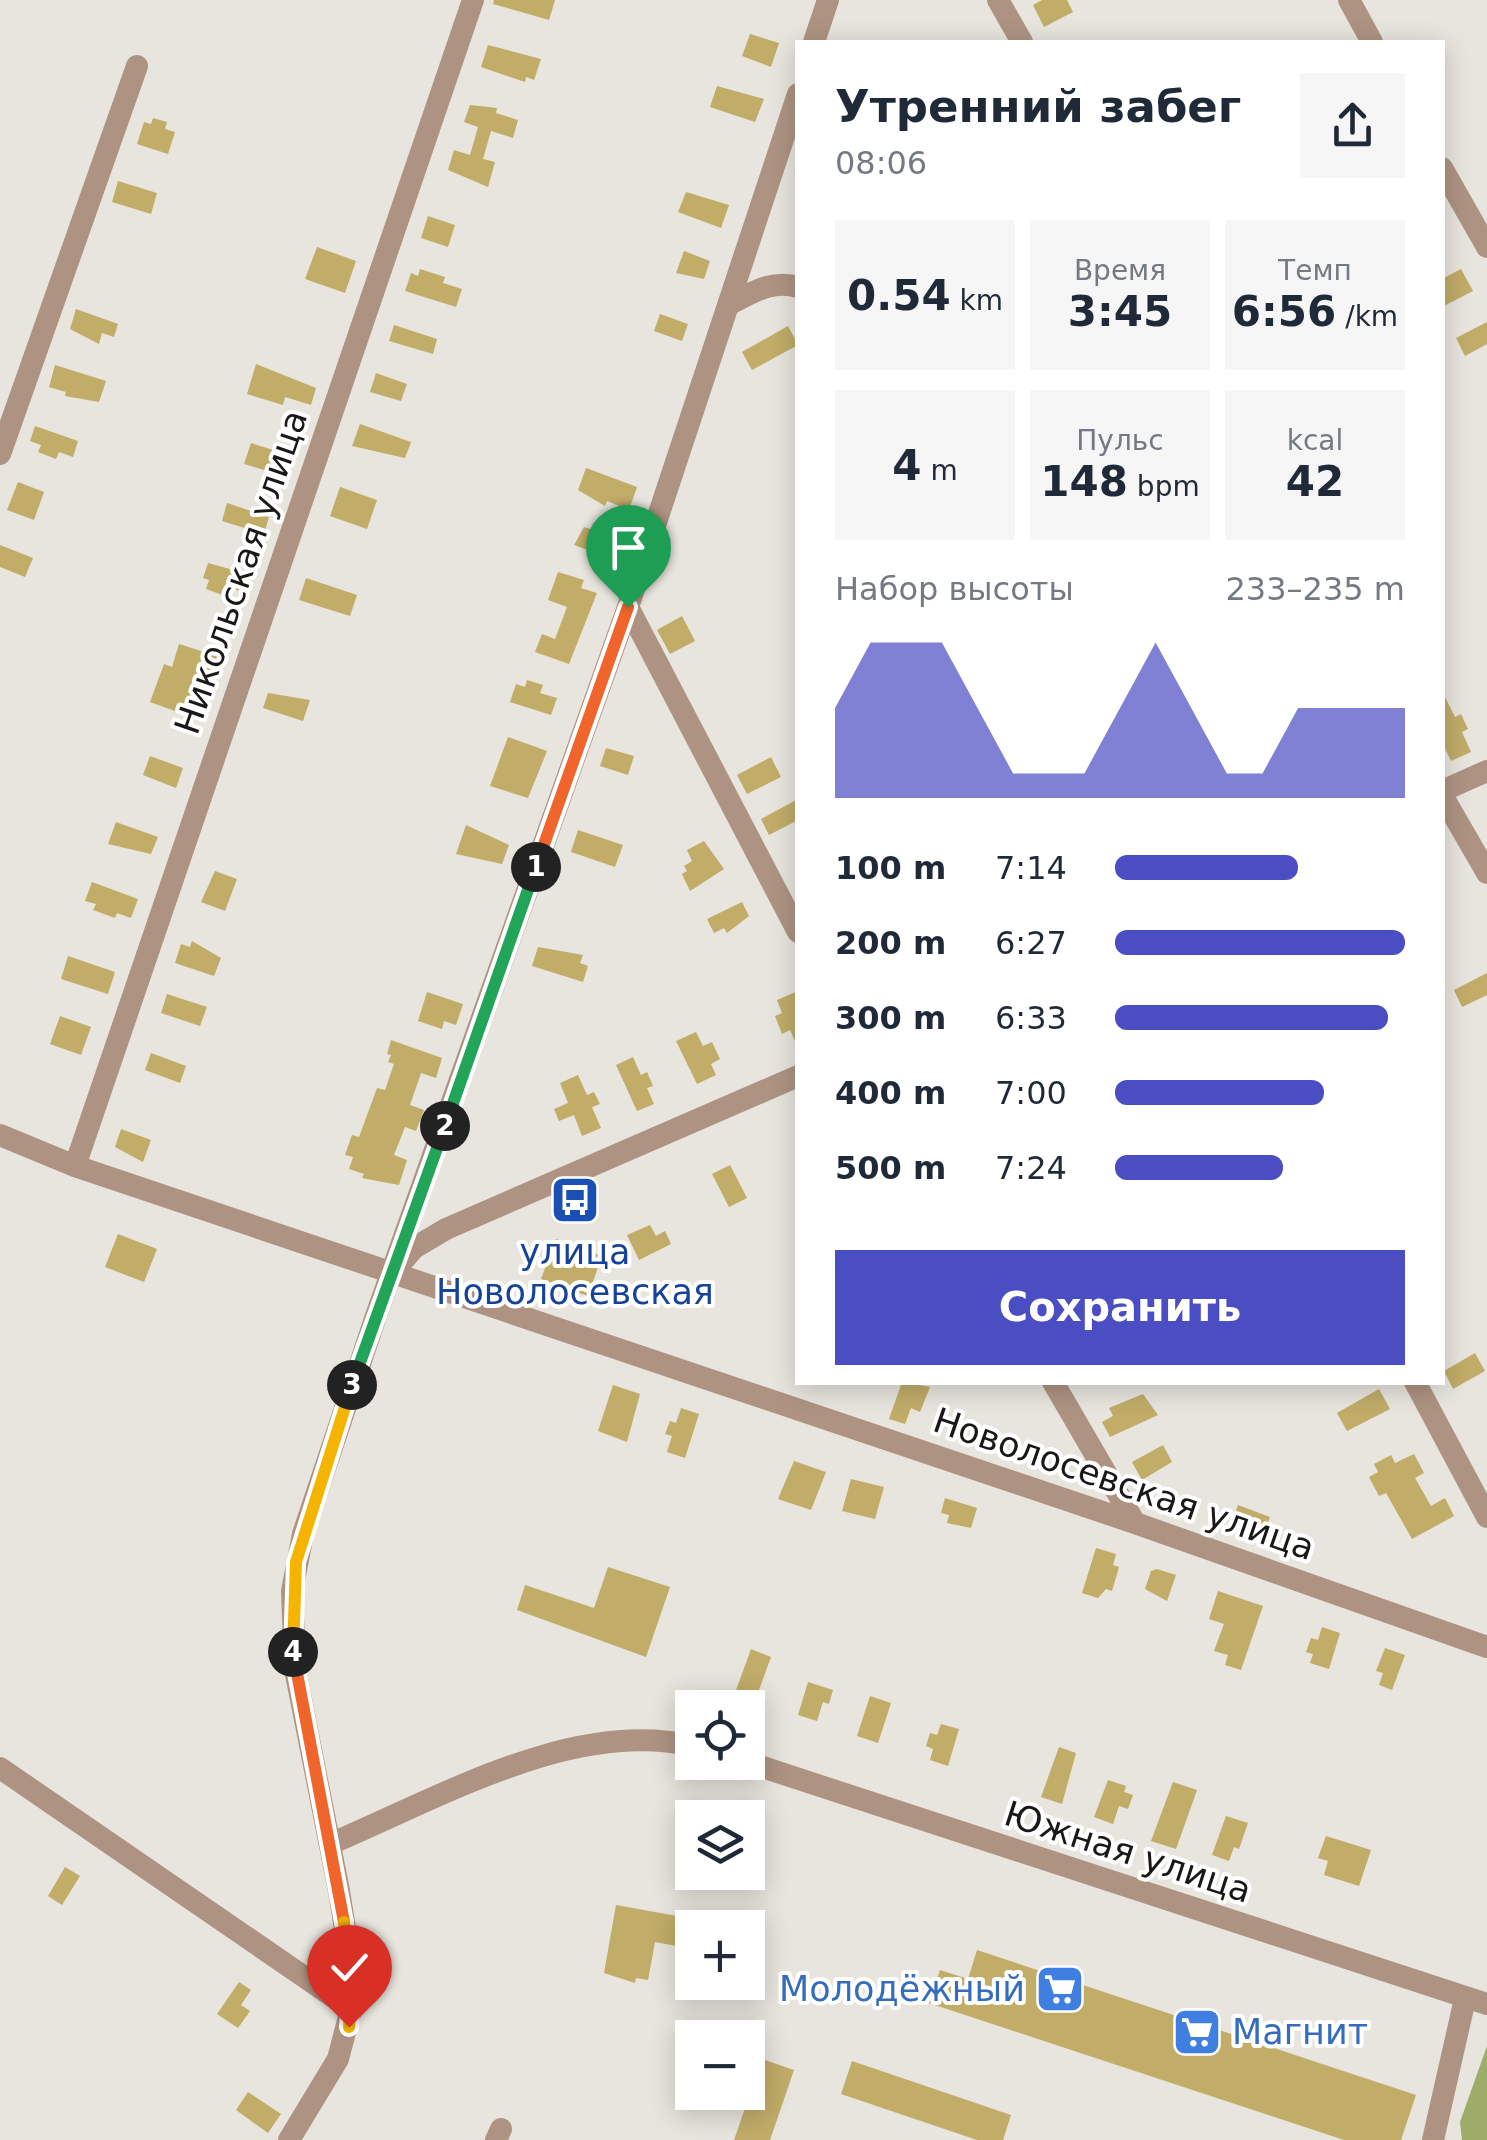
<!DOCTYPE html>
<html lang="ru">
<meta charset="utf-8">
<style>
:root{--surface:#fff;--page:#f6f6f7;--text:#1f2937;--muted:#747a83;--accent:#4b4dc3}
body{margin:0;font-family:"DejaVu Sans",sans-serif;background:var(--page);color:var(--text);height:100vh;display:flex;flex-direction:column;font-size:38px;white-space:nowrap}
*{box-sizing:border-box;margin:0}
p{font-size:32px;color:var(--muted)}
.icon{flex:none;width:55px;height:55px;fill:none;stroke:currentColor;stroke-width:2;stroke-linecap:round;stroke-linejoin:round}
.map{position:relative;flex:1;overflow:hidden}
.sheet{position:absolute;left:795px;top:40px;width:650px;height:1345px;display:flex;flex-direction:column;background:var(--surface);border-radius:0px;box-shadow:0 5px 25px #0003}
.sheet>*{flex:none}
.fabs{position:absolute;left:675px;top:1690px;display:grid;gap:20px}
.fabs a{display:grid;place-items:center;width:90px;height:90px;border-radius:0px;background:var(--surface);box-shadow:0 5px 25px #0003;font-size:50px}
.pin{position:absolute;display:grid;place-items:center;width:85px;height:85px;color:#fff;margin:-102px -42px;border-radius:50% 50% 50% 0;rotate:-45deg;box-shadow:0 0 10px #0007}
.pin .icon{rotate:45deg}
.km{position:absolute;width:50px;height:50px;margin:-25px;border-radius:50%;background:#222;color:#fff;font-size:28px;line-height:50px;text-align:center}
.round{display:grid;place-items:center;flex:none;width:105px;height:105px;border-radius:0px;background:var(--page)}
.head{display:flex;align-items:center;justify-content:space-between;height:170px;padding:0 40px}
h1{font-size:45px;font-weight:800;line-height:75px}
.stats{display:grid;grid-template-columns:repeat(3,1fr);gap:15px;height:170px;padding:10px 40px}
.stats div{display:grid;align-content:center;border-radius:0px;background:var(--page);text-align:center}
.stats b{font-size:42px;font-weight:800}
.stats small{font-size:28px;font-weight:400}
.stats p{font-size:28px}
.chart{height:280px;padding:20px 40px}
.chart p{display:flex;justify-content:space-between}
.chart svg{width:100%;height:180px;margin-top:10px;fill:var(--accent);opacity:.7}
.button{display:flex;gap:20px;margin-top:auto;padding:20px 40px}
.button a{flex:1;height:115px;border-radius:0px;background:var(--accent);color:#fff;font-size:40px;font-weight:800;line-height:115px;text-align:center}
ul{padding:0 40px;list-style:none;font-size:32px}
li{display:grid;grid-template-columns:160px 120px 1fr;align-items:center;height:75px}
li i{height:25px;border-radius:12px;background:var(--accent)}
.map>svg:first-child{display:block}
</style>
<div class="map">
<svg width="1487" height="2140" viewBox="0 0 1487 2140">
<rect width="100%" height="100%" fill="#e7e5dd"/>
<path fill="#9dac69" d="M1487,2046V2140H1462L1460,2122Z"/>
<path fill="#c1ac68" d="M494,0H555L549,20L493,4Z
M1042,0H1067L1073,12L1044,27L1033,5Z
M750,34L779,43L771,67L742,56Z
M488,45L541,59L534,80L526,77L525,82L481,67Z
M717,86L764,99L755,122L710,107Z
M470,105L497,108L496,113L518,120L513,138L491,131L483,159L495,162L488,187L448,170L454,150L470,155L478,127L464,122Z
M153,118L167,122L165,129L175,132L168,154L137,144L144,122L151,124Z
M118,181L157,193L151,214L112,202Z
M686,192L729,205L721,228L678,212Z
M428,216L455,225L448,247L421,238Z
M317,247L356,261L345,293L305,279Z
M684,251L710,261L704,279L676,273Z
M420,269L445,277L443,283L462,289L456,307L405,291L411,273L418,276Z
M1461,269L1473,291L1442,307V279Z
M76,309L118,324L114,337L102,333L99,344L70,329Z
M660,314L688,324L682,341L654,331Z
M1487,322V344L1465,356L1456,338Z
M394,325L437,339L433,354L389,341Z
M788,326L798,345L752,370L742,352Z
M256,364L316,388L311,405L285,397L283,405L247,394Z
M55,365L106,381L99,402L65,396L66,392L49,387Z
M376,373L407,384L401,401L370,392Z
M360,424L411,442L405,458L352,446Z
M35,426L78,441L73,457L59,452L56,459L38,452L41,445L30,441Z
M251,443L292,456L285,476L244,464Z
M586,468L637,487L629,510L607,501L605,506L578,490Z
M18,482L44,492L34,520L7,510Z
M340,487L377,500L367,529L330,516Z
M227,503L269,517L264,534L222,521Z
M584,527L609,535L602,555L574,545Z
M0,545L33,558L25,577L0,567Z
M208,563L248,574L243,592L228,587L225,596L206,589L209,580L203,578Z
M558,572L584,580L581,588L597,593L569,664L535,652L542,634L555,639L567,607L548,600Z
M306,578L357,595L350,616L299,600Z
M682,616L695,641L670,654L657,630Z
M179,644L217,656L211,675L202,672L186,715L150,702L164,664L172,667Z
M527,680L543,685L540,693L557,698L551,715L510,702L516,684L525,687Z
M1442,691L1455,717L1461,714L1468,729L1462,732L1471,752L1451,761L1442,742Z
M268,693L310,700L303,721L263,708Z
M508,737L547,751L528,798L490,786Z
M606,748L634,756L628,775L600,766Z
M150,756L183,768L176,788L143,775Z
M771,757L781,777L747,794L737,775Z
M798,799V820L769,835L761,819Z
M116,822L158,837L151,854L108,844Z
M466,825L509,845L502,864L456,854Z
M578,830L623,845L615,867L571,852Z
M704,841L724,869L690,891L682,874L687,871L684,866L692,861L687,850Z
M215,871L237,879L225,911L201,902Z
M92,882L138,899L131,918L117,913L115,918L93,910L96,904L85,901Z
M742,902L749,916L727,933L724,928L714,933L707,919Z
M192,941L221,958L214,976L175,963L181,944L190,947Z
M538,947L583,955L580,963L588,966L583,982L532,966Z
M68,956L115,972L108,994L61,979Z
M1487,973V995L1462,1007L1454,990Z
M798,991V1048L790,1030L782,1034L775,1016L782,1013L777,1000Z
M427,992L463,1004L456,1025L444,1021L442,1029L418,1021Z
M167,994L207,1007L200,1026L161,1013Z
M60,1016L91,1027L81,1055L50,1044Z
M696,1032L703,1046L712,1042L720,1059L711,1064L716,1075L697,1084L676,1041Z
M391,1040L442,1058L436,1078L421,1073L410,1105L424,1110L416,1131L405,1127L394,1155L407,1160L399,1185L362,1178L364,1174L349,1169L353,1157L345,1155L352,1135L359,1137L377,1088L385,1090L394,1064L388,1062L391,1055L387,1054Z
M151,1053L186,1066L180,1083L145,1070Z
M633,1057L641,1075L647,1072L653,1086L647,1088L654,1104L637,1111L616,1065Z
M578,1075L587,1095L594,1092L600,1104L592,1107L601,1128L582,1136L574,1115L559,1121L554,1109L568,1103L560,1083Z
M121,1129L151,1140L143,1162L115,1147Z
M730,1165L747,1198L729,1207L712,1174Z
M650,1225L656,1236L665,1231L671,1244L639,1260L627,1235Z
M118,1234L157,1249L144,1282L105,1267Z
M556,1239L602,1256L588,1296L541,1279Z
M1475,1353L1485,1371L1453,1389L1444,1371Z
M902,1382L930,1387L920,1412L911,1408L905,1424L889,1419Z
M613,1385L640,1394L627,1442L598,1431Z
M1379,1389L1390,1409L1347,1431L1337,1413Z
M1143,1394L1158,1415L1110,1437L1102,1422L1113,1416L1109,1408Z
M681,1408L699,1414L685,1458L667,1452L672,1436L665,1434L670,1421L676,1423Z
M1163,1445L1172,1462L1142,1480L1132,1462Z
M1414,1454L1424,1473L1415,1478L1431,1506L1445,1498L1454,1516L1412,1539L1386,1493L1379,1496L1369,1477L1378,1472L1374,1464L1391,1455L1395,1463Z
M794,1461L826,1472L811,1510L778,1499Z
M851,1479L884,1487L875,1519L842,1511Z
M945,1498L977,1508L971,1528L947,1523L949,1515L941,1513Z
M1238,1505L1270,1517L1263,1536L1231,1524Z
M1096,1548L1116,1554L1113,1565L1119,1567L1112,1591L1106,1589L1098,1598L1082,1593Z
M608,1567L670,1587L646,1657L517,1610L525,1585L594,1608Z
M1157,1569L1176,1575L1167,1601L1145,1589L1151,1571Z
M1218,1591L1263,1606L1241,1670L1225,1665L1228,1655L1214,1651L1224,1624L1209,1619Z
M1322,1627L1340,1633L1329,1669L1310,1663L1313,1654L1306,1652L1311,1638L1318,1640Z
M1385,1648L1405,1655L1392,1690L1379,1685L1383,1673L1376,1671Z
M751,1649L771,1657L755,1701L735,1693Z
M808,1682L833,1690L829,1704L823,1702L817,1721L798,1715Z
M870,1696L891,1703L878,1743L857,1736Z
M941,1724L959,1729L948,1766L930,1760L933,1749L926,1746L930,1733L937,1735Z
M1059,1747L1076,1753L1062,1804L1041,1797Z
M1108,1780L1126,1786L1124,1792L1133,1795L1128,1809L1119,1806L1113,1824L1094,1817Z
M1173,1782L1197,1790L1176,1849L1151,1841Z
M1226,1816L1248,1823L1239,1849L1234,1847L1229,1861L1212,1855Z
M1326,1836L1371,1850L1359,1886L1324,1875L1328,1861L1318,1858Z
M65,1867L80,1876L62,1905L48,1896Z
M616,1905L688,1918L682,1947L655,1942L648,1980L636,1978L635,1983L604,1973Z
M977,1950L1416,2095L1401,2140H1344L929,2003L940,1970L968,1979Z
M239,1982L251,1990L241,2005L250,2011L238,2028L217,2014Z
M762,2059L794,2070L770,2140H734Z
M852,2061L1011,2115L1003,2140H977L841,2094Z
M248,2092L281,2114L268,2133L236,2110Z"/>
<g fill="none" stroke-linecap="round" stroke-linejoin="round">
<path stroke="#ae9382" stroke-width="22" d="M998,0L1022,42
M1349,0L1372,42
M814,42L828,0
M1442,168L1487,247
M730,304C752,293 772,279 798,287
M0,454L137,66
M628,607L798,932
M1442,791L1487,771
M1442,795L1487,873
M0,1135L75,1166L1135,1523L1487,1647
M75,1166L473,0
M401,1263L414,1248L446,1229L798,1076
M1053,1382L1135,1523
M1415,1382L1487,1517
M747,1762L1487,2004
M0,1768L351,2009
M330,1844C437,1799 574,1718 692,1746
M289,2140L338,2059L351,2009V1966L339,1891L295,1669L292,1591L303,1534L377,1313L628,607L798,94
M496,2140L501,2129
M1433,2140L1465,1999"/>
</g>
<g fill="none" stroke-linecap="round" stroke-linejoin="round">
<g stroke="#fff" stroke-width="20">
<path id="split-1" d="M536,867L628,607"/>
</g>
<g stroke="#fff" stroke-width="20">
<path id="split-2" d="M445,1126L536,867"/>
</g>
<g stroke="#fff" stroke-width="20">
<path id="split-3" d="M352,1385L445,1126"/>
</g>
<g stroke="#fff" stroke-width="20">
<path id="split-4" d="M293,1652L296,1562L352,1385"/>
</g>
<g stroke="#fff" stroke-width="20">
<path id="split-5" d="M293,1652L344,1922"/>
</g>
<g stroke="#fff" stroke-width="20">
<path id="split-6" d="M344,1922L352,1990L349,2027"/>
</g>
<use href="#split-1" stroke="#f0652b" stroke-width="12"/>
<use href="#split-2" stroke="#22a559" stroke-width="12"/>
<use href="#split-3" stroke="#22a559" stroke-width="12"/>
<use href="#split-4" stroke="#f5b400" stroke-width="12"/>
<use href="#split-5" stroke="#f0652b" stroke-width="12"/>
<use href="#split-6" stroke="#f5b400" stroke-width="12"/>
</g>
<defs>
<g id="bus-square" transform="scale(2.5)"><rect x="-9" y="-9" width="18" height="18" rx="4" fill="#1a4fb4" stroke="#fff"/><path d="M-5-6H5V4H4V6H2V4H-2V6H-4V4H-5ZM-3.5-4V0h7V-4ZM-3.5 1.2v1.5H-2V1.2ZM2 1.2v1.5H3.5V1.2Z" fill="#fff"/></g>
<g id="supermarket-square" transform="scale(2.5)"><rect x="-9" y="-9" width="18" height="18" rx="4" fill="#3f7fe0" stroke="#fff"/><path d="M-6-5.5h2.5l.6 2H6L4.5 2H-2.5L-4.4-4H-6ZM-1.5 3.2a1.3 1.3 0 1 0 .1 0ZM3 3.2a1.3 1.3 0 1 0 .1 0Z" fill="#fff"/></g>
</defs>
<g fill-rule="evenodd">
<use href="#bus-square" x="575" y="1200"/>
<use href="#supermarket-square" x="1060" y="1989"/>
<use href="#supermarket-square" x="1197" y="2032"/>
</g>
<g text-anchor="middle" dominant-baseline="central" stroke-width="8" stroke-linejoin="round" paint-order="stroke">
<g font-size="35" fill="#191816" stroke="#fff">
<text transform="translate(241 572) rotate(-71)">Никольская улица</text>
<text transform="translate(1124 1484) rotate(19)">Новолосевская улица</text>
<text transform="translate(1128 1852) rotate(18)">Южная улица</text>
</g>
<g font-size="35" fill="#164399" stroke="#fff">
<text x="575" y="1252">улица<tspan x="575" dy="40">Новолосевская</tspan></text>
</g>
<g font-size="35" fill="#366cbe" stroke="#fff" text-anchor="end">
<text x="1025" y="1989">Молодёжный</text>
<text x="1232" y="2032" text-anchor="start">Магнит</text>
</g>
</g>
</svg>
<div class="fabs">
<a><svg class="icon" aria-label="locate" viewBox="0 0 24 24"><circle cx="12" cy="12" r="6"/><path d="M12 2v4M12 18v4M2 12h4M18 12h4"/></svg></a>
<a><svg class="icon" aria-label="layers" viewBox="0 0 24 24"><path d="M12 4l9 5-9 5-9-5zM3 14l9 5 9-5"/></svg></a>
<a>+</a>
<a>−</a>
</div>
<div class="pin" style="left:628px;top:607px;background:#1e9e55"><svg class="icon" aria-label="arrive" viewBox="0 0 24 24"><path d="M6 21V4h12l-3 4 3 4H6"/></svg></div>
<div class="pin" style="left:349px;top:2027px;background:#d93025"><svg class="icon" aria-label="check" viewBox="0 0 24 24"><path d="M5 12l5 5 9-10"/></svg></div>
<b class="km" style="left:536px;top:867px">1</b>
<b class="km" style="left:445px;top:1126px">2</b>
<b class="km" style="left:352px;top:1385px">3</b>
<b class="km" style="left:293px;top:1652px">4</b>
<section class="sheet">
<div class="head"><div><h1>Утренний забег</h1><p>08:06</p></div><a class="round"><svg class="icon" aria-label="share" viewBox="0 0 24 24"><path d="M12 15V3M7 8l5-5 5 5M5 13v7h14v-7"/></svg></a></div>
<div class="stats">
<div><b>0.54<small> km</small></b></div>
<div><p>Время</p><b>3:45</b></div>
<div><p>Темп</p><b>6:56<small> /km</small></b></div>
</div>
<div class="stats">
<div><b>4<small> m</small></b></div>
<div><p>Пульс</p><b>148<small> bpm</small></b></div>
<div><p>kcal</p><b>42</b></div>
</div>
<div class="chart"><p><span>Набор высоты</span>233–235 m</p>
<svg viewBox="0 0 160 44" preserveAspectRatio="none"><path d="M0 44V22L10 6L20 6L30 6L40 22L50 38L60 38L70 38L80 22L90 6L100 22L110 38L120 38L130 22L140 22L150 22L160 22V44z"/></svg>
</div>
<ul>
<li><b>100 m</b>7:14<i style="width:63%"></i></li>
<li><b>200 m</b>6:27<i style="width:100%"></i></li>
<li><b>300 m</b>6:33<i style="width:94%"></i></li>
<li><b>400 m</b>7:00<i style="width:72%"></i></li>
<li><b>500 m</b>7:24<i style="width:58%"></i></li>
</ul>
<div class="button"><a>Сохранить</a></div>
</section>
</div>
